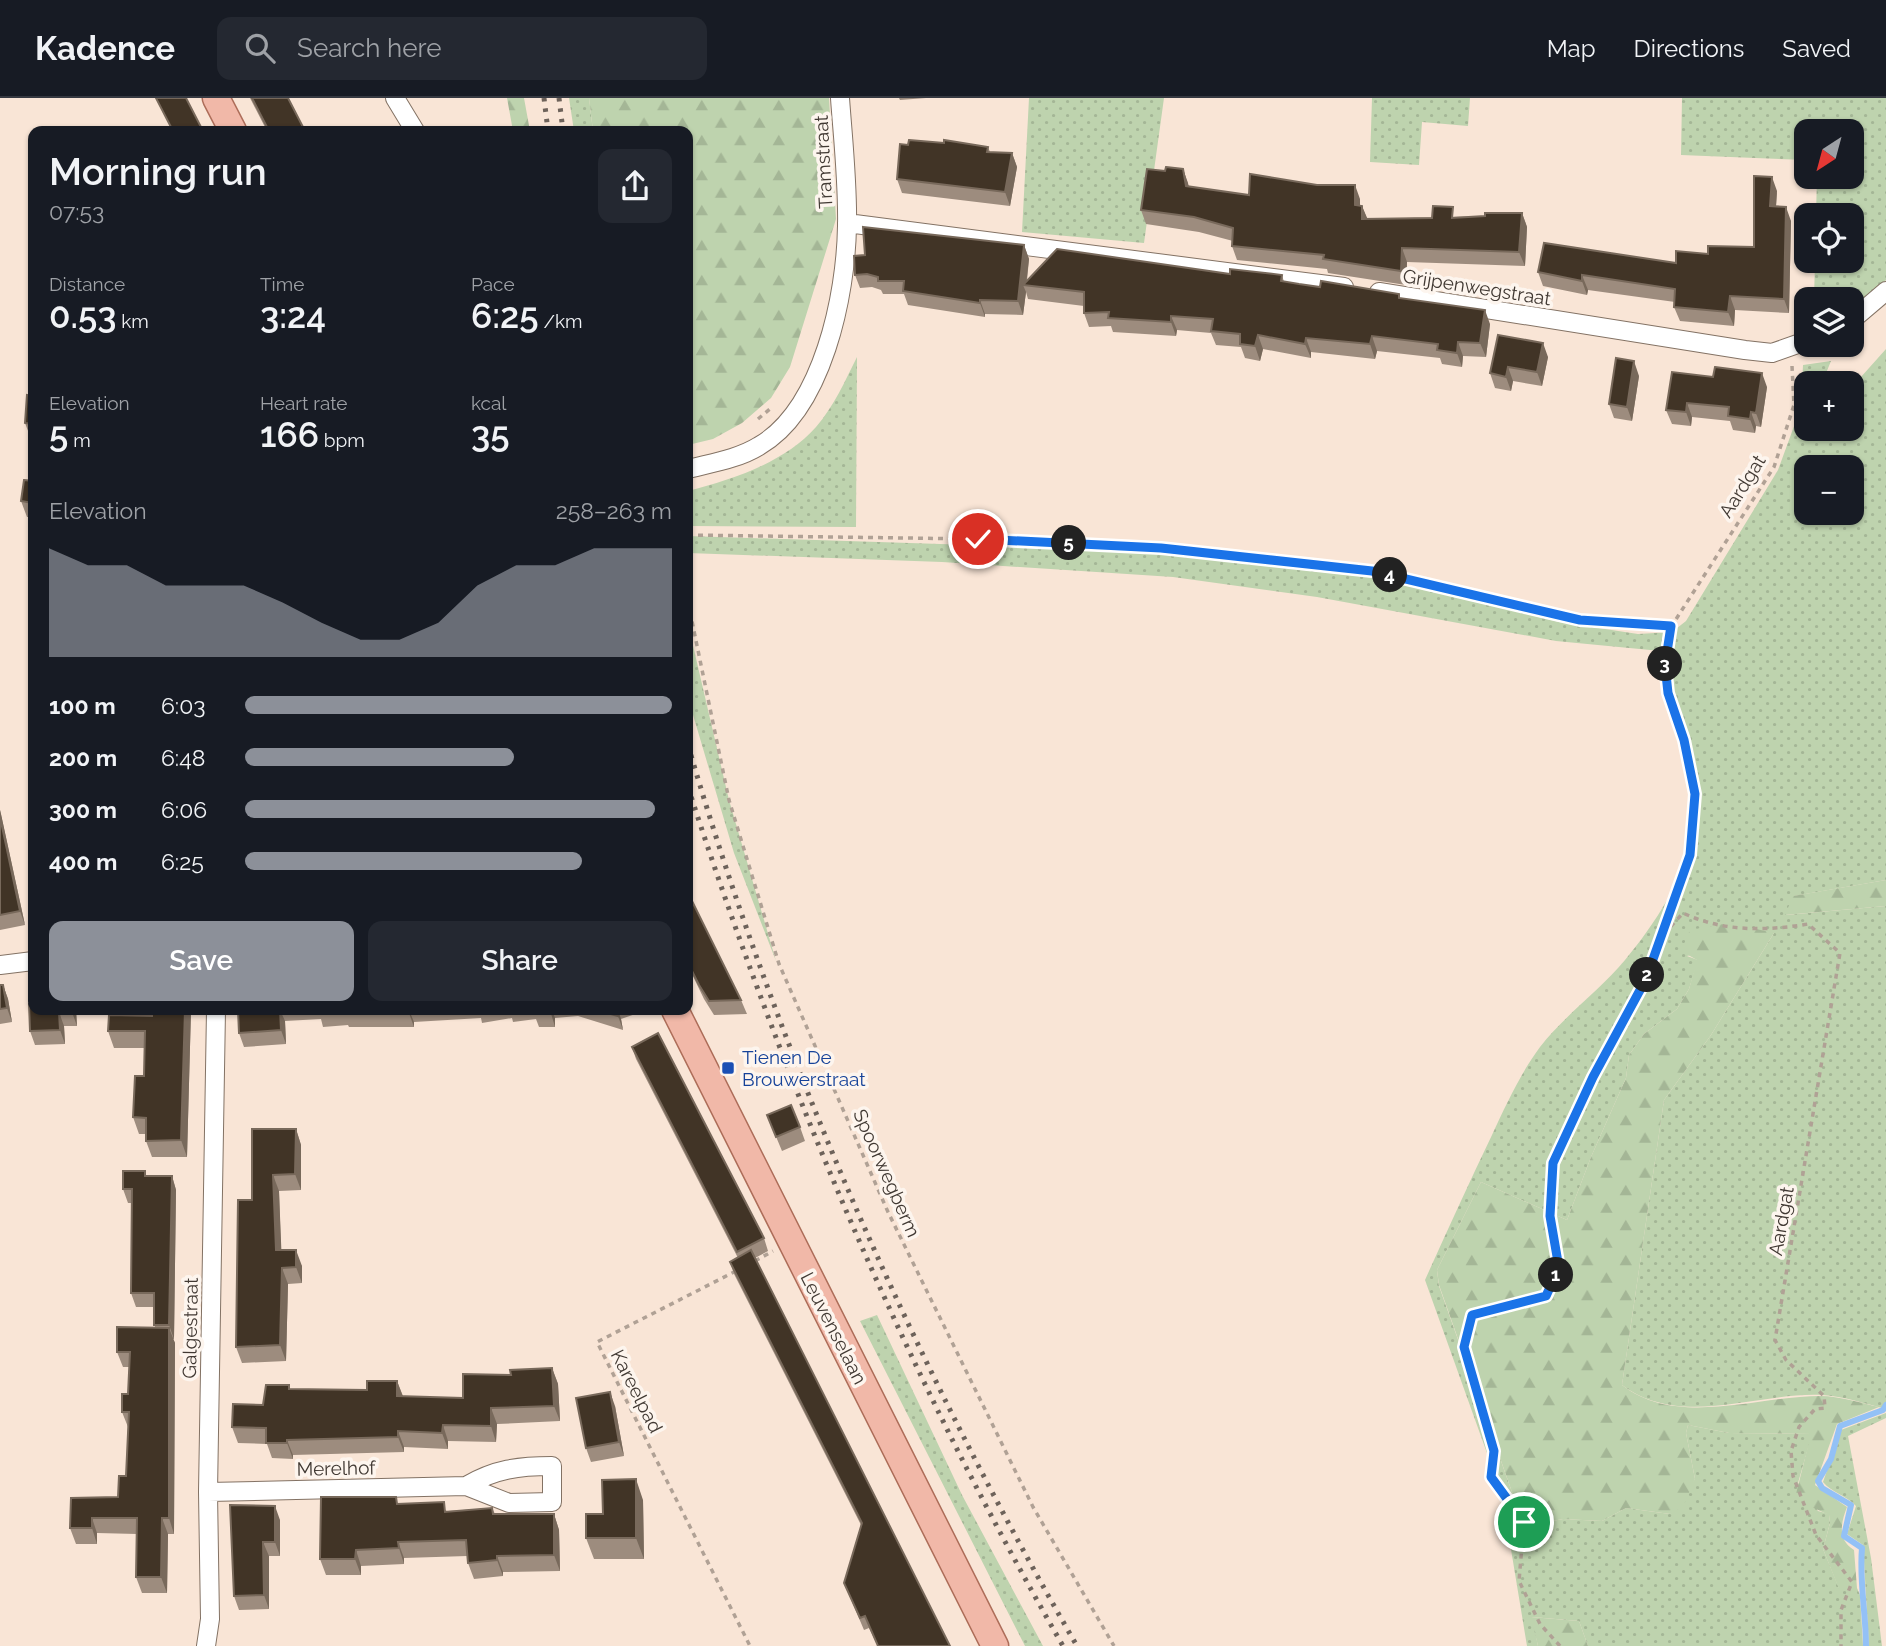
<!DOCTYPE html>
<meta charset="utf-8">
<style>
:root{--surface:#171b24;--page:#242831;--text:#f1f3f6;--muted:#9ea1a6;--line:#363941;--accent:#8c9099}
body{margin:0;font-family:Raleway,sans-serif;background:var(--page);color:var(--text);height:100vh;display:flex;flex-direction:column;font-size:26px;white-space:nowrap}
*{box-sizing:border-box;margin:0}
p{font-size:23px;color:var(--muted)}
.icon{flex:none;width:38px;height:38px;fill:none;stroke:currentColor;stroke-width:2;stroke-linecap:round;stroke-linejoin:round}
.map{position:relative;flex:1;overflow:hidden}
.sheet{position:absolute;left:28px;top:28px;width:665px;height:889px;display:flex;flex-direction:column;background:var(--surface);border-radius:14px;box-shadow:0 2px 5px #0004}
.sheet>*{flex:none}
.needle{width:46px;rotate:216deg}
.buttons{position:absolute;left:1794px;top:21px;display:grid;gap:14px}
.buttons a{display:grid;place-items:center;width:70px;height:70px;border-radius:14px;background:var(--surface);box-shadow:0 2px 5px #0004;font-size:35px}
.pin{position:absolute;display:grid;place-items:center;width:60px;height:60px;color:#fff;margin:-30px;border:4px solid #fff;border-radius:50%;box-shadow:0 2px 7px #0007}
.km{position:absolute;width:35px;height:35px;margin:-18px;border-radius:50%;background:#222;color:#fff;font-size:19px;line-height:35px;text-align:center}
.round{display:grid;place-items:center;flex:none;width:74px;height:74px;border-radius:14px;background:var(--page)}
.headline{display:flex;align-items:center;justify-content:space-between;height:119px;padding:0 21px}
h1{font-size:38px;font-weight:600;line-height:52px}
.metrics{display:grid;grid-template-columns:repeat(3,1fr);gap:10px;height:119px;padding:7px 21px}
.metrics div{display:grid;align-content:center}
.metrics b{font-size:35px;font-weight:600}
.metrics small{font-size:19px;font-weight:400}
.metrics p{font-size:19px}
.chart{height:196px;padding:14px 21px}
.chart p{display:flex;justify-content:space-between}
.chart svg{width:100%;height:126px;margin-top:7px;fill:var(--accent);opacity:.7}
.action{display:flex;gap:14px;margin-top:auto;padding:14px 21px}
.action a{flex:1;height:80px;border-radius:14px;background:var(--accent);color:#fff;font-size:28px;font-weight:600;line-height:80px;text-align:center}
.action a+a{background:var(--page);color:var(--text)}
ul{padding:0 21px;list-style:none;font-size:23px}
li{display:grid;grid-template-columns:112px 84px 1fr;align-items:center;height:52px}
li i{height:18px;border-radius:9px;background:var(--accent)}
header{display:flex;align-items:center;gap:42px;box-sizing:border-box;height:98px;padding:0 35px;background:var(--surface);border-bottom:2px solid var(--line)}
header strong{font-size:33px}
nav{display:flex;gap:38px;margin-inline-start:auto;font-size:24px}
.search{width:490px;height:63px;background:var(--page);display:flex;align-items:center;gap:18px;box-sizing:border-box;padding:0 24px;border-radius:14px;color:var(--muted);font-size:26px}
.map>svg:first-child{display:block}
</style>
<header>
<strong>Kadence</strong>
<div class="search"><svg class="icon" aria-label="search" viewBox="0 0 24 24"><circle cx="10" cy="10" r="6"/><path d="M15 15l6 6"/></svg>Search here</div>
<nav><a>Map</a><a>Directions</a><a>Saved</a></nav>
</header>
<div class="map">
<svg width="1886" height="1548" viewBox="0 0 1886 1548">
<defs>
<pattern id="grass-dots" width="8" height="8" patternUnits="userSpaceOnUse" patternTransform="scale(1.75)"><rect width="8" height="8" fill="#bed3ae"/><path d="M2 2h.1M6 6h.1" fill="none" stroke="#a4b696" stroke-width="1.8" stroke-linecap="round"/></pattern>
<pattern id="forest-firs" width="22" height="20" patternUnits="userSpaceOnUse" patternTransform="scale(1.75)"><rect width="22" height="20" fill="#bed3ae"/><path d="M5 1l3.5 6h-7zM16 11l3.5 6h-7z" fill="#a4b696"/></pattern>
</defs>
<rect width="100%" height="100%" fill="#f9e5d6"/>
<path fill="url(#grass-dots)" fill-rule="evenodd" d="M569,0H589L593,33H574Z
M1029,0H1164L1144,145L1022,134Z
M1372,0H1470L1468,28L1422,24L1419,67L1370,64Z
M1682,0H1886V182L1855,213L1852,214V201H1814L1815,163H1852V117H1816L1817,79H1852V33H1806V62L1681,57Z
M1886,251V782L1794,798L1786,817L1886,808V1311C1866,1306 1843,1298 1822,1297C1756,1294 1681,1331 1622,1287L1664,1002L1711,937L1774,835L1687,858L1698,862L1689,891L1677,911L1644,936L1629,957L1626,980L1591,1059L1567,1122L1481,1084L1437,1172L1439,1188L1524,1428L1563,1421L1602,1423L1626,1410L1670,1416L1695,1381L1686,1335L1688,1327L1729,1335L1812,1336L1798,1385L1818,1413L1829,1416L1830,1425L1823,1451L1839,1490H1857L1860,1497L1863,1548H1588L1579,1523L1532,1519L1538,1548H1527L1502,1397L1425,1182C1447,1133 1469,1085 1492,1037C1506,1007 1520,976 1540,949C1565,917 1599,893 1625,862C1655,826 1686,779 1693,732C1702,667 1667,614 1671,554L1556,543L1317,499L1173,479L942,464L688,455V438L1125,452L1385,481L1559,524L1638,536L1672,534L1686,523L1778,372L1801,309L1803,267L1831,263L1822,285H1806V331H1852V289ZM1806,369H1852V415H1806Z
M857,259L856,429L688,428V393C733,381 784,365 816,329C834,308 845,283 857,259Z
M688,526L729,702L776,863L734,755L688,600Z
M877,1217L962,1397L1043,1548H1025L860,1223Z
M1886,1315V1320L1848,1338L1871,1460L1882,1548H1869L1863,1447L1847,1436L1856,1408C1846,1397 1832,1395 1823,1384L1841,1332Z"/>
<path fill="url(#forest-firs)" d="M507,0H524L530,33H513Z
M589,0H829L836,121L790,269L771,300L742,325L713,341L688,347V33H593Z
M1886,782V808L1785,817L1793,798Z
M1729,825L1774,835L1711,937L1664,1002L1622,1287C1677,1330 1757,1298 1821,1298C1839,1298 1861,1305 1879,1309L1837,1326L1815,1387L1847,1409C1841,1424 1837,1442 1854,1452L1857,1490L1839,1491L1823,1451L1830,1425L1829,1417L1805,1406L1796,1396L1811,1336L1729,1335L1688,1327L1686,1335L1695,1381L1683,1409L1670,1416L1626,1410L1602,1423L1563,1421L1524,1428L1439,1187L1437,1172L1481,1084L1567,1122L1591,1059L1626,980L1629,957L1644,936L1677,911L1689,891L1697,862L1681,853L1690,832Z
M1531,1519L1579,1523L1588,1548H1538Z"/>
<g fill="none" stroke-linecap="round" stroke-linejoin="round">
<path stroke="#93c1f6" stroke-width="6" d="M1866,1548C1866,1515 1859,1483 1862,1450L1844,1438L1851,1407L1822,1390L1818,1383L1831,1361L1840,1328L1883,1312L1886,1307"/>
<g stroke="#837264" stroke-width="20">
<path id="minor" d="M395,0L415,33
M847,125L1344,189
M1379,194L1745,252L1772,255L1806,243
M1852,222L1886,193
M688,371C711,365 738,361 759,348C823,311 846,197 847,128C848,86 843,42 840,0
M0,867L33,863
M208,1394L466,1388C495,1371 519,1368 552,1368V1404L509,1405L466,1388
M206,1548L210,1521L208,1394L216,912"/>
</g>
<g stroke="#ad6d59" stroke-width="29">
<path id="primary" d="M216,0L233,33
M675,912L995,1548"/>
</g>
<path stroke="#b0a195" stroke-width="3.5" stroke-dasharray="5 5" stroke-linecap="butt" d="M758,321L771,310
M688,437L978,441L1161,450L1372,473L1580,522L1671,529L1774,369L1794,307L1792,268
M688,504L729,702L779,866L888,1114L1033,1409L1114,1548
M1664,836L1683,815C1723,834 1766,833 1808,826L1840,855L1775,1242L1786,1262L1824,1298L1825,1310L1815,1311L1799,1329L1791,1353L1793,1378L1816,1437L1852,1484L1841,1512V1548
M755,1163L773,1153
M736,1173L597,1244L750,1548
M1560,1548L1540,1526L1519,1483L1524,1424L1491,1379L1494,1353L1464,1249L1472,1217L1546,1198L1559,1170L1550,1118L1553,1065L1593,979L1646,881L1690,757L1695,696L1684,642L1668,595L1665,567L1671,529"/>
<use href="#minor" stroke="#fff" stroke-width="18"/>
<use href="#primary" stroke="#f1b8a8" stroke-width="26"/>
<path stroke="#6d625a" stroke-width="5" stroke-dasharray="3.5 7" stroke-linecap="butt" d="M544,0L548,33
M559,0L563,33
M688,647C779,960 914,1266 1077,1548
M688,689C784,987 907,1277 1063,1548"/>
</g>
<path fill="#9d8c7e" d="M250,0H288L305,33H267Z
M899,0H926L900,2Z
M908,47L988,49L990,54L1012,55L1017,69L1010,108L902,95L897,81Z
M1183,71L1189,89L1249,97L1360,101V107L1362,108L1367,121L1485,118L1522,115L1527,129L1525,168L1407,164L1406,187L1328,175L1327,171L1237,162L1232,148L1233,143L1199,134L1146,126L1141,112L1165,73Z
M1777,93L1776,109L1791,123L1789,215L1735,212L1734,228L1680,223L1674,209L1675,204L1588,192L1587,197L1543,188L1538,174L1676,165L1754,149Z
M1024,147L1029,161L1027,183L1230,176L1282,177L1284,184L1401,200L1490,226L1486,259L1463,258L1462,269L1442,266L1440,260L1377,253L1375,261L1311,254V260L1263,251L1260,263L1245,260L1241,249L1216,247L1211,235L1177,232L1176,238L1113,234L1111,228L1089,229L1084,215V208L1028,201L1026,194L1023,217L985,216V219L908,207L904,196H883L881,192L872,189L860,190L855,177Z
M1498,237L1548,259L1542,288L1513,283L1511,293L1495,290L1490,275Z
M1672,274L1767,289L1761,329L1756,328L1755,335L1733,332L1730,323L1692,319L1691,328L1672,326L1666,312Z
M1639,278L1632,323L1614,320L1609,306Z
M33,298V346L25,325Z
M33,383V419H27L21,403Z
M0,712L25,827L0,832Z
M688,795L741,902L747,916L714,917L704,901L688,868Z
M0,887H3L8,901L12,924L0,926Z
M29,906L76,912L77,928H64L65,946L35,947L30,933Z
M152,912H191L187,1059H152L146,1043V1036H139L133,1019L144,978L145,950H114L108,933L152,918Z
M238,912H647L621,921L623,932L578,918L555,920V929H539L536,921L513,924L512,920L482,925L481,920L414,924V929H349L348,927L323,929L321,921L285,923L286,946L244,949L239,935Z
M632,949L764,1140L768,1153L755,1160L950,1548H878L869,1530L864,1532L844,1485L861,1427L734,1176L730,1164L738,1160L636,961Z
M767,1017L800,1029L805,1043L782,1053Z
M296,1031L301,1047V1092L279,1093L281,1152L302,1168V1185L288,1186L286,1263L242,1265L236,1249L252,1102Z
M147,1078H172L176,1092L174,1241H173L175,1245L174,1436H168L167,1495H142L136,1479L137,1436L97,1435V1446H76L70,1430L118,1399L126,1378L128,1329L122,1314L128,1296L129,1269H123L117,1254L155,1230L154,1209H136L131,1195L132,1105H128L123,1091Z
M552,1270L558,1286L560,1323L497,1326L496,1344L448,1343V1351L404,1349V1354L293,1357V1361L272,1360L267,1346L238,1345L232,1329L289,1287L290,1291L367,1292L397,1283L403,1298L463,1300L511,1277Z
M615,1308L624,1358L591,1364L586,1350Z
M643,1402L644,1461H594L586,1440L603,1416Z
M399,1406L448,1413L492,1410L495,1416H554L559,1432L560,1473L503,1474V1478L474,1481L468,1465L467,1458L404,1460V1466L361,1468V1477H326L320,1461Z
M230,1407L280,1422V1458H269V1511L239,1512L234,1498Z"/>
<path fill="#78695b" d="M1012,55L1017,69L1010,108L1005,94Z
M1183,71L1188,85L1191,102L1186,88Z
M1772,79L1777,93L1775,122L1770,108Z
M1355,87L1360,101V121L1355,107Z
M1362,108L1368,122L1362,121Z
M1786,109L1791,123L1789,215L1784,201Z
M1522,115L1527,129L1525,168L1519,154Z
M1024,147L1029,161L1026,187H1023L1026,194L1023,217L1018,203Z
M1402,150L1407,164L1406,187L1401,173Z
M1582,177L1588,192L1587,197L1582,183Z
M1730,198L1735,212L1734,228L1728,214Z
M980,202L985,216V219L980,205Z
M1485,212L1490,226L1486,259L1480,245Z
M1171,218L1177,232L1176,238L1171,224Z
M1258,237L1263,251L1260,263L1255,248Z
M1372,238L1377,253L1375,261L1370,246Z
M1306,240L1311,254V260L1305,246Z
M1458,244L1463,258L1462,269L1457,255Z
M1543,245L1548,259L1542,288L1537,274Z
M1634,263L1639,278L1632,323L1627,309Z
M1508,269L1513,283L1511,293L1506,279Z
M1762,275L1767,289L1761,329L1756,315Z
M1687,305L1692,319L1691,328L1686,314Z
M1751,314L1756,328L1755,335L1750,321Z
M0,712L1,716L25,827L20,813L0,719Z
M3,887L8,901L12,924L7,910Z
M72,912H76L77,928L72,914Z
M185,912H191L187,1059L181,1042Z
M280,912L285,923L286,946L281,932Z
M409,912L414,924V929L409,915Z
M550,912H552L555,920V929Z
M617,912H618L621,921L623,932L618,918Z
M59,914L64,928L65,946L60,932Z
M296,1031L301,1047V1092L295,1076Z
M273,1077L279,1093L282,1168L276,1152Z
M172,1078L176,1092L174,1241L169,1227Z
M296,1152L302,1168V1185L296,1169Z
M282,1170L288,1186L286,1263L280,1247Z
M169,1230L175,1245L174,1436L169,1420Z
M552,1270L558,1286L560,1323L554,1308Z
M397,1283L403,1299L397,1298Z
M610,1294L615,1308L624,1358L619,1344Z
M491,1310L497,1326L496,1344L491,1328Z
M443,1327L448,1343V1351L442,1335Z
M398,1333L404,1349V1354L398,1339Z
M287,1342L293,1357V1361L287,1345Z
M636,1381L643,1402L644,1461L636,1440Z
M275,1408L280,1422V1458L275,1444Z
M554,1416L559,1432L560,1473L554,1457Z
M92,1420L97,1435V1446L92,1430Z
M162,1420L168,1436L167,1495L161,1479Z
M263,1444L269,1458V1511L264,1497Z
M398,1444L404,1460V1466L399,1450Z
M356,1452L361,1468V1477L355,1461Z
M497,1458L503,1474V1478L497,1462Z"/>
<path fill="#413426" stroke="#78695b" stroke-width="2" d="M156,0H186L203,33H173Z
M252,0H288L305,33H269Z
M909,42L944,45V42L988,49L987,54L1012,55L1005,94L897,81L900,46L908,47Z
M1166,69L1183,71L1186,88L1249,97L1250,76L1317,87H1355V107L1362,108V121L1432,120L1433,108L1453,109L1452,120L1485,118V115H1522L1519,154L1402,150L1401,173L1323,161L1324,157L1232,148L1233,130L1194,119L1141,112L1147,71L1165,73Z
M1754,78L1772,79L1770,108L1786,109L1784,201L1730,198L1728,214L1674,209L1675,191L1582,177V183L1538,174L1544,145L1676,165V153L1708,156V148L1754,149Z
M863,129L1024,147L1018,203L980,202V205L903,193L904,183H878V179L867,176L855,177L854,158L865,157Z
M1057,151L1230,176V171L1282,177L1281,183L1299,186L1320,189L1321,183L1399,196V200L1485,212L1480,245L1458,244L1457,255L1437,252L1438,246L1372,238L1370,246L1306,240L1305,246L1258,237L1255,248L1240,246V236L1211,233L1213,221L1171,218V224L1108,220L1109,214L1084,215V194L1023,187Z
M1498,237L1543,245L1537,274L1508,269L1506,279L1490,275Z
M1616,260L1634,263L1627,309L1609,306Z
M1715,269L1762,275L1756,315L1751,314L1750,321L1728,318L1729,309L1687,305L1686,314L1666,312L1672,274L1713,279Z
M27,297L33,298V326L25,325Z
M24,382L33,383V405L21,403Z
M0,719L20,813L0,817Z
M688,795L741,902L709,903L699,887L688,865Z
M0,887H3L7,910L0,911Z
M33,905V912H72V914H59L60,932L30,933L29,906Z
M152,912H185L181,1042L146,1043V1020L133,1019L135,978H144L145,933H108L109,917L152,918Z
M238,912H280L281,932L239,935Z
M318,912H409V915H344V913L318,914Z
M534,912H550V915H534Z
M597,912H617L618,918Z
M658,935L764,1140L737,1154L632,949Z
M791,1007L800,1029L776,1039L767,1017Z
M252,1031H296L295,1076L273,1077L276,1152H296V1169L282,1170L280,1247L236,1249L238,1102H252Z
M123,1073H145V1078H172L169,1227H154V1195H131L132,1091H123Z
M751,1152L950,1548H878L865,1518L860,1520L844,1485L862,1425L730,1164Z
M117,1229L169,1230V1420H162L161,1479H136L137,1420H92V1430H70L71,1400L118,1399L119,1378H126L129,1314H122V1296H128L130,1254H117Z
M552,1270L554,1308L491,1310V1328L443,1327L442,1335L398,1333V1339L287,1342V1345H266V1330L232,1329L233,1306L263,1307L266,1287H289V1291L367,1292V1283H397V1298L463,1300V1276L511,1277L510,1272Z
M610,1294L619,1344L586,1350L576,1300Z
M636,1381V1440H586V1416H603L602,1382Z
M321,1399H396L397,1406L444,1404L445,1414L492,1410L493,1416H554V1457L497,1458V1462L468,1465L466,1442L398,1444L399,1450L356,1452L355,1461H320Z
M230,1407L275,1408V1444H263L264,1497L234,1498Z"/>
<g fill="none" stroke-linecap="round" stroke-linejoin="round">
<g stroke="#fff" stroke-width="14">
<path id="route" d="M978,441L1161,450L1372,473L1580,522L1671,528L1665,567L1668,595L1684,642L1695,696L1690,757L1646,881L1593,979L1553,1065L1550,1118L1559,1170L1546,1198L1472,1217L1464,1249L1494,1353L1491,1379L1524,1424"/>
</g>
<use href="#route" stroke="#1a73e8" stroke-width="9"/>
</g>
<rect fill="#1a4fb4" stroke="#fdf5ee" stroke-width="2.5" x="721" y="963" width="14" height="14" rx="3.5"/>
<g text-anchor="middle" dominant-baseline="central" stroke-width="7" stroke-linejoin="round" paint-order="stroke">
<g font-size="19" fill="#413933" stroke="#fdf5ee">
<text transform="translate(823 64) rotate(-93)">Tramstraat</text>
<text transform="translate(1477 189) rotate(9)">Grijpenwegstraat</text>
<text transform="translate(1742 388) rotate(-58)">Aardgat</text>
<text transform="translate(887 1075) rotate(66)">Spoorwegberm</text>
<text transform="translate(1781 1123) rotate(-80)">Aardgat</text>
<text transform="translate(190 1230) rotate(-89)">Galgestraat</text>
<text transform="translate(834 1230) rotate(63)">Leuvenselaan</text>
<text transform="translate(637 1293) rotate(63)">Kareelpad</text>
<text transform="translate(336 1370) rotate(-1)">Merelhof</text>
</g>
<g font-size="19" fill="#164399" stroke="#fdf5ee" text-anchor="start">
<text x="742" y="959">Tienen De<tspan x="742" dy="22">Brouwerstraat</tspan></text>
</g>
</g>
</svg>
<div class="buttons">
<a><svg class="needle" viewBox="-14 -14 28 28"><path d="M0-13l5 13h-10z" fill="#e53935"/><path d="M0 13l5-13h-10z" fill="#9ea1a6"/></svg></a>
<a><svg class="icon" aria-label="locate" viewBox="0 0 24 24"><circle cx="12" cy="12" r="6"/><path d="M12 2v4M12 18v4M2 12h4M18 12h4"/></svg></a>
<a><svg class="icon" aria-label="layers" viewBox="0 0 24 24"><path d="M12 4l9 5-9 5-9-5zM3 14l9 5 9-5"/></svg></a>
<a>+</a>
<a>−</a>
</div>
<div class="pin" style="left:1524px;top:1424px;background:#1e9e55"><svg class="icon" aria-label="arrive" viewBox="0 0 24 24"><path d="M6 21V4h12l-3 4 3 4H6"/></svg></div>
<div class="pin" style="left:978px;top:441px;background:#d93025"><svg class="icon" aria-label="check" viewBox="0 0 24 24"><path d="M5 12l5 5 9-10"/></svg></div>
<b class="km" style="left:1556px;top:1177px">1</b>
<b class="km" style="left:1647px;top:877px">2</b>
<b class="km" style="left:1665px;top:566px">3</b>
<b class="km" style="left:1390px;top:477px">4</b>
<b class="km" style="left:1069px;top:445px">5</b>
<section class="sheet">
<div class="headline"><div><h1>Morning run</h1><p>07:53</p></div><a class="round"><svg class="icon" aria-label="share" viewBox="0 0 24 24"><path d="M12 15V3M7 8l5-5 5 5M5 13v7h14v-7"/></svg></a></div>
<div class="metrics">
<div><p>Distance</p><b>0.53<small> km</small></b></div>
<div><p>Time</p><b>3:24</b></div>
<div><p>Pace</p><b>6:25<small> /km</small></b></div>
</div>
<div class="metrics">
<div><p>Elevation</p><b>5<small> m</small></b></div>
<div><p>Heart rate</p><b>166<small> bpm</small></b></div>
<div><p>kcal</p><b>35</b></div>
</div>
<div class="chart"><p><span>Elevation</span>258–263 m</p>
<svg viewBox="0 0 160 44" preserveAspectRatio="none"><path d="M0 44V6L10 12L20 12L30 19L40 19L50 19L60 25L70 32L80 38L90 38L100 32L110 19L120 12L130 12L140 6L150 6L160 6V44z"/></svg>
</div>
<ul>
<li><b>100 m</b>6:03<i style="width:100%"></i></li>
<li><b>200 m</b>6:48<i style="width:63%"></i></li>
<li><b>300 m</b>6:06<i style="width:96%"></i></li>
<li><b>400 m</b>6:25<i style="width:79%"></i></li>
</ul>
<div class="action"><a>Save</a><a>Share</a></div>
</section>
</div>
